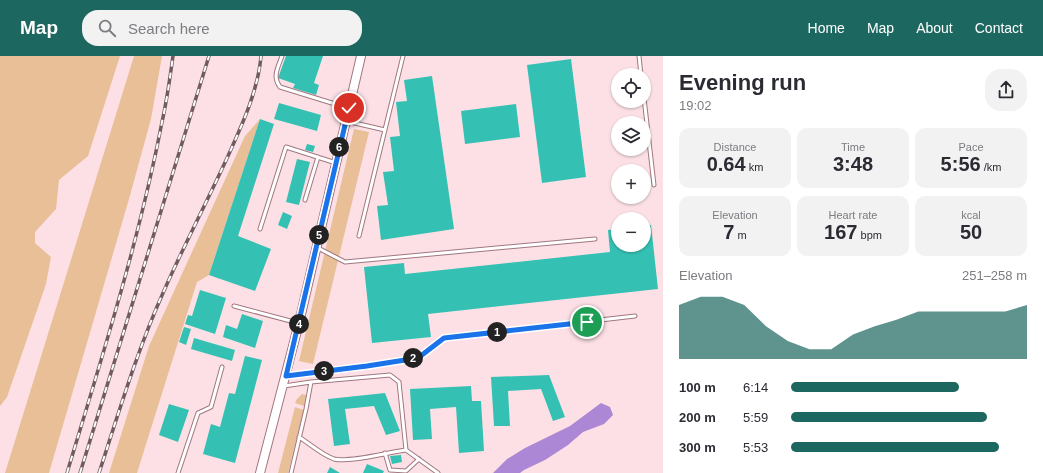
<!DOCTYPE html>
<meta charset="utf-8">
<style>
:root{--surface:#fff;--page:#f2f2f3;--text:#2b2b33;--muted:#7c7c81;--accent:#1c675f}
body{margin:0;font-family:Helvetica,sans-serif;background:var(--page);color:var(--text);height:100vh;display:flex;flex-direction:column;font-size:15px;white-space:nowrap}
*{box-sizing:border-box;margin:0}
p{font-size:13px;color:var(--muted)}
.icon{flex:none;width:22px;height:22px;fill:none;stroke:currentColor;stroke-width:2;stroke-linecap:round;stroke-linejoin:round}
.map{position:relative;flex:1;overflow:hidden}
.panel{display:flex;flex-direction:column;background:var(--surface);width:380px}
.panel>*{flex:none}
.tools{position:absolute;left:611px;top:12px;display:grid;gap:8px}
.tools a{display:grid;place-items:center;width:40px;height:40px;border-radius:50%;background:var(--surface);box-shadow:0 1px 3px #0004;font-size:20px}
.pin{position:absolute;display:grid;place-items:center;width:34px;height:34px;color:#fff;margin:-17px;border:2px solid #fff;border-radius:50%;box-shadow:0 1px 4px #0007}
.km{position:absolute;width:20px;height:20px;margin:-10px;border-radius:50%;background:#222;color:#fff;font-size:11px;line-height:20px;text-align:center}
.round{display:grid;place-items:center;flex:none;width:42px;height:42px;border-radius:16px;background:var(--page)}
.overview{display:flex;align-items:center;justify-content:space-between;height:68px;padding:0 16px}
h1{font-size:22px;font-weight:700;line-height:30px}
.figures{display:grid;grid-template-columns:repeat(3,1fr);gap:6px;height:68px;padding:4px 16px}
.figures div{display:grid;align-content:center;border-radius:10px;background:var(--page);text-align:center}
.figures b{font-size:20px;font-weight:700}
.figures small{font-size:11px;font-weight:400}
.figures p{font-size:11px}
.chart{height:112px;padding:8px 16px}
.chart p{display:flex;justify-content:space-between}
.chart svg{width:100%;height:72px;margin-top:4px;fill:var(--accent);opacity:.7}
ul{padding:0 16px;list-style:none;font-size:13px}
li{display:grid;grid-template-columns:64px 48px 1fr;align-items:center;height:30px}
li i{height:10px;border-radius:5px;background:var(--accent)}
header{display:flex;align-items:center;gap:24px;box-sizing:border-box;height:56px;padding:0 20px;background:var(--accent);color:#fff}
header strong{font-size:19px}
nav{display:flex;gap:22px;margin-inline-start:auto;font-size:14px}
.search{width:280px;height:36px;background:var(--page);display:flex;align-items:center;gap:10px;box-sizing:border-box;padding:0 14px;border-radius:16px;color:var(--muted);font-size:15px}
main{display:flex;flex:1;min-height:0}
.map>svg:first-child{display:block}
</style>
<header>
<strong>Map</strong>
<div class="search"><svg class="icon" aria-label="search" viewBox="0 0 24 24"><circle cx="10" cy="10" r="6"/><path d="M15 15l6 6"/></svg>Search here</div>
<nav><a>Home</a><a>Map</a><a>About</a><a>Contact</a></nav>
</header>
<main>
<div class="map">
<svg width="663" height="417" viewBox="0 0 663 417">
<rect width="100%" height="100%" fill="#fce0e5"/>
<path fill="#e9bf97" d="M0,0H120L88,100L59,124L56,153L35,176V187L51,201L46,228L7,341L0,350Z
M134,0H162L151,63L129,143L49,417H5Z
M260,63L209,219L197,226L137,417H109L149,290L245,80Z
M354,73L369,76L313,308L299,305Z
M302,338L307,339L304,350L295,347L297,343Z
M295,351L304,354L288,417H278Z"/>
<path fill="#ac87d5" d="M601,347L610,351L613,359L604,368L583,376L568,389L545,404L524,414L520,417H493L507,403L525,392L570,370Z"/>
<path fill="#34c1b3" d="M286,0H323L314,27L319,29L316,39L293,32L295,28L278,22Z
M571,3L586,121L542,127L527,9Z
M432,20L454,173L381,184L377,150L388,149L383,116L394,115L390,81L400,80L396,46L407,45L404,24Z
M279,47L321,59L317,75L274,63Z
M516,48L520,81L465,88L461,55Z
M260,63L274,68L238,180L271,193L255,235L209,219Z
M307,88L315,90L313,96L305,94Z
M297,103L310,106L299,149L286,146Z
M283,156L292,160L287,173L278,169Z
M651,169L658,233L428,258L431,281L372,287L364,211L404,207L405,218L610,196L608,174L618,173V189H644V170Z
M200,234L226,242L215,278L185,268L188,259L192,260Z
M242,258L263,265L255,292L223,281L226,269L237,273Z
M184,271L191,273L186,289L179,286Z
M194,282L235,294L232,305L191,293Z
M245,300L262,304L235,407L203,398L211,368L220,371L229,337L235,338Z
M549,319L565,361L553,365L541,333L508,335L510,370H494L491,321Z
M471,330L472,345H481L484,395L459,397L456,351L430,353L432,383L413,384L410,333Z
M385,337L400,375L386,379L374,350L345,353L350,388L334,390L328,343Z
M169,348L189,354L178,386L159,379Z
M401,399L402,406L392,408L390,400Z
M367,408L384,415L383,417H363Z
M330,411L340,417H327Z"/>
<g fill="none" stroke-linecap="round" stroke-linejoin="round">
<g stroke="#a17780" stroke-width="5">
<path id="service" d="M282,0C278,12 272,20 280,31L348,52
M639,0L641,19
M644,42L654,129
M346,65L385,74
M305,144L318,101
M260,173L286,91L336,107
M359,180L403,0
M318,192L345,206L595,183
M234,250L298,267
M286,320L367,310L418,302L444,282L635,260
M311,326L390,319L399,326L406,394
M284,330L311,326L306,353L291,417
M299,381C310,388 322,399 334,403C349,407 389,396 406,394L438,417
M385,397L390,414L406,415L419,403
M178,417L198,357L211,351L222,311"/>
</g>
<g stroke="#a17780" stroke-width="10">
<path id="secondary" d="M260,417L299,267L361,0"/>
</g>
<use href="#service" stroke="#fff" stroke-width="3"/>
<use href="#secondary" stroke="#fff" stroke-width="8"/>
<g stroke="#705c60" stroke-width="3.5">
<path id="rail" d="M67,417C102,301 139,185 162,66C167,44 170,22 173,0
M80,417L209,0
M99,417C119,356 137,295 163,237C183,191 207,146 228,100C242,69 258,35 261,0"/>
</g>
<use href="#rail" stroke="#fff" stroke-width="2" stroke-dasharray="6" stroke-linecap="butt"/>
</g>
<g fill="none" stroke-linecap="round" stroke-linejoin="round">
<g stroke="#fff" stroke-width="8">
<path id="route" d="M349,52L286,320L367,310L418,302L444,282L587,266"/>
</g>
<use href="#route" stroke="#1a73e8" stroke-width="5"/>
</g>
</svg>
<div class="tools">
<a><svg class="icon" aria-label="locate" viewBox="0 0 24 24"><circle cx="12" cy="12" r="6"/><path d="M12 2v4M12 18v4M2 12h4M18 12h4"/></svg></a>
<a><svg class="icon" aria-label="layers" viewBox="0 0 24 24"><path d="M12 4l9 5-9 5-9-5zM3 14l9 5 9-5"/></svg></a>
<a>+</a>
<a>−</a>
</div>
<div class="pin" style="left:587px;top:266px;background:#1e9e55"><svg class="icon" aria-label="arrive" viewBox="0 0 24 24"><path d="M6 21V4h12l-3 4 3 4H6"/></svg></div>
<div class="pin" style="left:349px;top:52px;background:#d93025"><svg class="icon" aria-label="check" viewBox="0 0 24 24"><path d="M5 12l5 5 9-10"/></svg></div>
<b class="km" style="left:497px;top:276px">1</b>
<b class="km" style="left:413px;top:302px">2</b>
<b class="km" style="left:324px;top:315px">3</b>
<b class="km" style="left:299px;top:268px">4</b>
<b class="km" style="left:319px;top:179px">5</b>
<b class="km" style="left:339px;top:91px">6</b>
</div>
<section class="panel">
<div class="overview"><div><h1>Evening run</h1><p>19:02</p></div><a class="round"><svg class="icon" aria-label="share" viewBox="0 0 24 24"><path d="M12 15V3M7 8l5-5 5 5M5 13v7h14v-7"/></svg></a></div>
<div class="figures">
<div><p>Distance</p><b>0.64<small> km</small></b></div>
<div><p>Time</p><b>3:48</b></div>
<div><p>Pace</p><b>5:56<small> /km</small></b></div>
</div>
<div class="figures">
<div><p>Elevation</p><b>7<small> m</small></b></div>
<div><p>Heart rate</p><b>167<small> bpm</small></b></div>
<div><p>kcal</p><b>50</b></div>
</div>
<div class="chart"><p><span>Elevation</span>251–258 m</p>
<svg viewBox="0 0 160 44" preserveAspectRatio="none"><path d="M0 44V11L10 6L20 6L30 11L40 24L50 33L60 38L70 38L80 29L90 24L100 20L110 15L120 15L130 15L140 15L150 15L160 11V44z"/></svg>
</div>
<ul>
<li><b>100 m</b>6:14<i style="width:71%"></i></li>
<li><b>200 m</b>5:59<i style="width:83%"></i></li>
<li><b>300 m</b>5:53<i style="width:88%"></i></li>
</ul>
</section>
</main>
